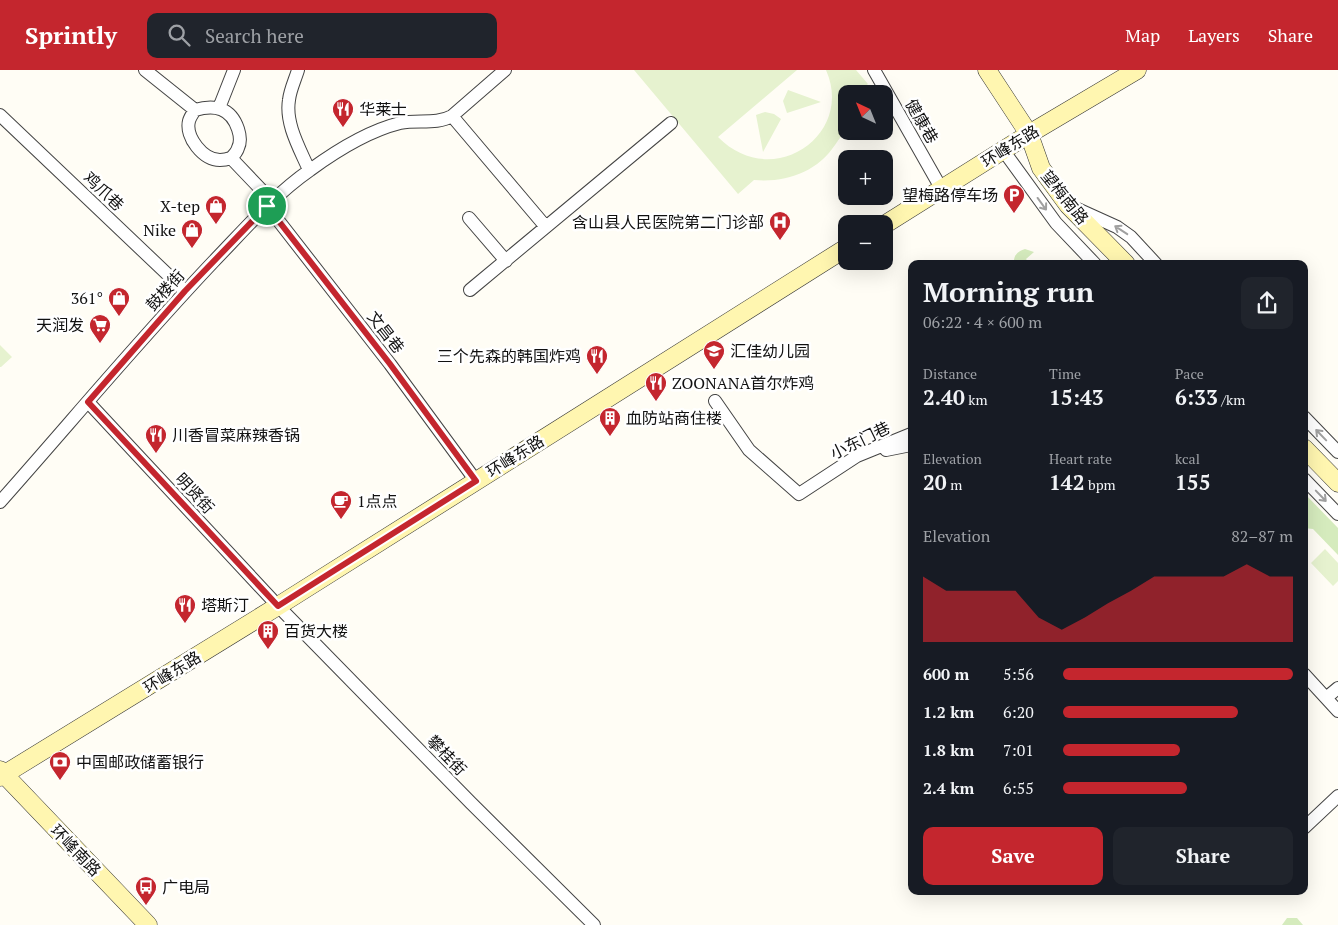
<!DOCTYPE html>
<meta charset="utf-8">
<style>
:root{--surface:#171b24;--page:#20242c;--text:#f1f3f6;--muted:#9ea1a6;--accent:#c4262e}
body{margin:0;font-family:"PT Serif","Noto Sans SC",serif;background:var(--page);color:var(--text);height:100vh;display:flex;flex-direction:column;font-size:19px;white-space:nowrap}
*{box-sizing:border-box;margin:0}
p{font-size:16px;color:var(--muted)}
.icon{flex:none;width:28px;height:28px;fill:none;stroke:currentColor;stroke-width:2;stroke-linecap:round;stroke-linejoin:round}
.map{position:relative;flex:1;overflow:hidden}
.panel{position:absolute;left:908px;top:190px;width:400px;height:635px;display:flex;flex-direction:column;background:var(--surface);border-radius:10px;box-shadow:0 5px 20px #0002}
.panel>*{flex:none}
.needle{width:32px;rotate:317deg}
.tools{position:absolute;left:838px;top:15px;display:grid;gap:10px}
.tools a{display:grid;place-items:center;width:55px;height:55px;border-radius:10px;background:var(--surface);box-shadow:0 5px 20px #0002;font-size:25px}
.pin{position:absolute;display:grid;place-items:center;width:42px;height:42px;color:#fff;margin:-21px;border:2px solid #fff;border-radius:50%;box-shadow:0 1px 5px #0007}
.round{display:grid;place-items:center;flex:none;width:52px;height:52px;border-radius:10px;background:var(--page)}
.headline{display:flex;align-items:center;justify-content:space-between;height:85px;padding:0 15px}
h1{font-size:28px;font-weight:700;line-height:38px}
.stats{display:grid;grid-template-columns:repeat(3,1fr);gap:8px;height:85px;padding:5px 15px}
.stats div{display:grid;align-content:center}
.stats b{font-size:21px;font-weight:700}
.stats small{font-size:14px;font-weight:400}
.stats p{font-size:14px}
.chart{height:140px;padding:10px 15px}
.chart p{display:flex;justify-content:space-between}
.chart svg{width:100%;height:90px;margin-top:5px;fill:var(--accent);opacity:.7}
.primary-button{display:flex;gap:10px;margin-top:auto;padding:10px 15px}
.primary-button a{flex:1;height:58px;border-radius:10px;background:var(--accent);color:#fff;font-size:20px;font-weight:700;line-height:58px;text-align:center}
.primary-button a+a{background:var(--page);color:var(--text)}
ul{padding:0 15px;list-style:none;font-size:16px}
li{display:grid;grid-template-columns:80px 60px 1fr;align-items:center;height:38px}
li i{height:12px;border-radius:6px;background:var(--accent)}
header{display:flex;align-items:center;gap:30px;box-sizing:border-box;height:70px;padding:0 25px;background:var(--accent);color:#fff}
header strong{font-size:24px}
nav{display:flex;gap:28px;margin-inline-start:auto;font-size:18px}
.search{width:350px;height:45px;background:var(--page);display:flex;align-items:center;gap:12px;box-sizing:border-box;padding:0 18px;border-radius:10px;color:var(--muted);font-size:19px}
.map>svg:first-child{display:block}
</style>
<header>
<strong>Sprintly</strong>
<div class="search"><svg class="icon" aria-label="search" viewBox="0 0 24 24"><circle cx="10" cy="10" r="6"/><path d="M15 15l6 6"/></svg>Search here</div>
<nav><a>Map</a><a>Layers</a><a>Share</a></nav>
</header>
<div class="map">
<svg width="1338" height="855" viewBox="0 0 1338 855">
<rect width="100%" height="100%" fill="#fffdf5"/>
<path fill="#d5ebbd" d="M1025,179L1034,182L1026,189L1030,194L1024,192L1014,194C1013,185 1018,181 1025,179Z
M1304,423L1338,458V485L1313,459L1304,458Z
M1287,848H1297L1303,855H1282Z"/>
<path fill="#e6f2cf" d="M634,0H797L718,67C772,122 855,65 826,0H856L868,14L857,24H846C846,33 848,45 846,55C845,62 839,69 835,75C817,102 786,113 754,110L738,124Z
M788,20L821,32L787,43L783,31Z
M765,42L774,44L781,49L763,82L756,45Z
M0,275L12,287L1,297H0Z
M1325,479L1338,493V511L1333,516L1311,493Z"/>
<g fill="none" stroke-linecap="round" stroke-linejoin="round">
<g stroke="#444" stroke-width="14">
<path id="street" d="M145,0L195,40
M298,0C295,10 290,20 289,30C285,54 300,79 309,100
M874,0L941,118
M219,38L234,0
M0,45L185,221
M452,46L546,157
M1003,80L1056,153L1095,194
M231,88C228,89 223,90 220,90C203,90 185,67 189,51C190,47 193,43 195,40C215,34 231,38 238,59C240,65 241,72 238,78C237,82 234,85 231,88L272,131
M267,136L390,294L476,411
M1075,138L1117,157L1131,167L1156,194
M469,148L506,191
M470,220L671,53
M715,331L749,380L799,424L857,386L911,364
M88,332L278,536L471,733L594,855
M1304,347L1338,382
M886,380L911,375
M1304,409L1338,444
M0,432C71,352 140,269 214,191C244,160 274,125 310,100C336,81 368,61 400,53C417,49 436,55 452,46L505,0
M1304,604L1338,641
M1326,628L1338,618
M1304,758L1338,726"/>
</g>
<g stroke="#333" stroke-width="19">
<path id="secondary" d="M987,0L1029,64L1041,98L1068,135L1126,194
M884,155L1029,64L1137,0
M1304,378L1338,413
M0,700L148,855
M0,707L278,536L846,178"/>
</g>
<use href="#street" stroke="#fff" stroke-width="12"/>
<use href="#secondary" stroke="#fff6b0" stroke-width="18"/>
</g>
<defs><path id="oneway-shaft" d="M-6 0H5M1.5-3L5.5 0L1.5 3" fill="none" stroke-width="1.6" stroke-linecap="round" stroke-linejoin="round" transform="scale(1.25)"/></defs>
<g stroke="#a0a0a0">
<use href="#oneway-shaft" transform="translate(1042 134) rotate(54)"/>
<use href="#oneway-shaft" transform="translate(1121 160) rotate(-147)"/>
<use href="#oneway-shaft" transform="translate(1321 365) rotate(-134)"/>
<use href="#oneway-shaft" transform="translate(1321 426) rotate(46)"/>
</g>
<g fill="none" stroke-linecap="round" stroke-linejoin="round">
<g stroke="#fff" stroke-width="10">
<path id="route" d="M267,136L390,294L476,411L278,536L88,332L185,221Z"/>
</g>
<use href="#route" stroke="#c4262e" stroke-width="6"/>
</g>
<defs>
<g id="restaurant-pin" transform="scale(1.125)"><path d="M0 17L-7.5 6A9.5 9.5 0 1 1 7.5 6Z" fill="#c4262e" stroke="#fff"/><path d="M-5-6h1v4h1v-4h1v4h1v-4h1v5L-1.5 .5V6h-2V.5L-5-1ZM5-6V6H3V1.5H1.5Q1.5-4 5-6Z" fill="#fff"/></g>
<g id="parking-pin" transform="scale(1.125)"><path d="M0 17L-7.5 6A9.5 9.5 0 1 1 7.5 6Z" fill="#c4262e" stroke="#fff"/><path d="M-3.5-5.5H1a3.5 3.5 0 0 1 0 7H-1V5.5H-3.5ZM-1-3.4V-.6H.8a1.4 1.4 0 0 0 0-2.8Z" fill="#fff"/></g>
<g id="shop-pin" transform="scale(1.125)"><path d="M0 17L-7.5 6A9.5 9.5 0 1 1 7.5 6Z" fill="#c4262e" stroke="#fff"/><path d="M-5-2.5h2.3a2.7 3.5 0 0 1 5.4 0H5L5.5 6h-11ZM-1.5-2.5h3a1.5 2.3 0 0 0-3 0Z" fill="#fff"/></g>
<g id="hospital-pin" transform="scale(1.125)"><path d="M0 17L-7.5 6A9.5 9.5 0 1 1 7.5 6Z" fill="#c4262e" stroke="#fff"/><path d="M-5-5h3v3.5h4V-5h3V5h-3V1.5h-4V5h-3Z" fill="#fff"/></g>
<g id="supermarket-pin" transform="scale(1.125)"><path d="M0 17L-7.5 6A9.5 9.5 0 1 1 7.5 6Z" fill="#c4262e" stroke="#fff"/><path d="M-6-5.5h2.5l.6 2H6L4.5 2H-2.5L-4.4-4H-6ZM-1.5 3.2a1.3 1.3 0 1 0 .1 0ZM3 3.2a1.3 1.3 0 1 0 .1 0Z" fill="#fff"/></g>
<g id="school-pin" transform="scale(1.125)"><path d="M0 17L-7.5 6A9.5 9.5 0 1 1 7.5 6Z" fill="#c4262e" stroke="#fff"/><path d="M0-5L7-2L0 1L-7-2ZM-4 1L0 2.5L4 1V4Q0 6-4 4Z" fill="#fff"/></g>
<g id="building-pin" transform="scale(1.125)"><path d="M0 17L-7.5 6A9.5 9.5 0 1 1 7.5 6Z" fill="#c4262e" stroke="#fff"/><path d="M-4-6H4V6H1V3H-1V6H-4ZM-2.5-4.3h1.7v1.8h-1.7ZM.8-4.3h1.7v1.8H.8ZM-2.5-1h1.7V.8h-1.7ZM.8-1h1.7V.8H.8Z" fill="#fff"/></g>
<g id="cafe-pin" transform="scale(1.125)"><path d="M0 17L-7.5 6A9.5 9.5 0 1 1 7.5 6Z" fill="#c4262e" stroke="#fff"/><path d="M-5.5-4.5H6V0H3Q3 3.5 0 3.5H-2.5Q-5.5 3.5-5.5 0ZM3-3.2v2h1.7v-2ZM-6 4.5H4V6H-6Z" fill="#fff"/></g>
<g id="bank-pin" transform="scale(1.125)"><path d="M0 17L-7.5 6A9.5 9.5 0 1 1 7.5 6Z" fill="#c4262e" stroke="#fff"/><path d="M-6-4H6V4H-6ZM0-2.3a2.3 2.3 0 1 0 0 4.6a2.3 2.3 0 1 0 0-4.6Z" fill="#fff"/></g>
<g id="bus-pin" transform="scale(1.125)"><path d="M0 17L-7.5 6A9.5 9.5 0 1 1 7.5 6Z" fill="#c4262e" stroke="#fff"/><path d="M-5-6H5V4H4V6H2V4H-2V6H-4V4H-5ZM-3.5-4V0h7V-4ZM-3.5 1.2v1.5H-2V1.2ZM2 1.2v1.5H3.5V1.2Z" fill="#fff"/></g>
</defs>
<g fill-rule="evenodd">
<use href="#restaurant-pin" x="343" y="39"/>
<use href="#parking-pin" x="1014" y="125"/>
<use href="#shop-pin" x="216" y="136"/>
<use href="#hospital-pin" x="780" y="152"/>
<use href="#shop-pin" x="192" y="160"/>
<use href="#shop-pin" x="119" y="228"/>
<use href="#supermarket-pin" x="100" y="255"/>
<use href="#school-pin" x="714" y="281"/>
<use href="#restaurant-pin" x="597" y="286"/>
<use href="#restaurant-pin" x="656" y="313"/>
<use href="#building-pin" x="610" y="348"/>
<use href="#restaurant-pin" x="156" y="365"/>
<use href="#cafe-pin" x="341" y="431"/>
<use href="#restaurant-pin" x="185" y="535"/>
<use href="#building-pin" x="268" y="561"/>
<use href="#bank-pin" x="60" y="692"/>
<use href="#bus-pin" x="146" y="817"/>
</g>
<g text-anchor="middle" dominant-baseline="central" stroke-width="5" stroke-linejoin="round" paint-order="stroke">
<g font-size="16" fill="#111" stroke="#fff" text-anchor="start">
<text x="359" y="39">华莱士</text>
<text x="998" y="125" text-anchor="end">望梅路停车场</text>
<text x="200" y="136" text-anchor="end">X-tep</text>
<text x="764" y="152" text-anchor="end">含山县人民医院第二门诊部</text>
<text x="176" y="160" text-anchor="end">Nike</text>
<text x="103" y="228" text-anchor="end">361°</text>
<text x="84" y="255" text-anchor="end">天润发</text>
<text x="730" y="281">汇佳幼儿园</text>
<text x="581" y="286" text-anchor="end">三个先森的韩国炸鸡</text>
<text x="672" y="313">ZOONANA首尔炸鸡</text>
<text x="626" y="348">血防站商住楼</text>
<text x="172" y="365">川香冒菜麻辣香锅</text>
<text x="357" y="431">1点点</text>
<text x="201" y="535">塔斯汀</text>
<text x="284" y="561">百货大楼</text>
<text x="76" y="692">中国邮政储蓄银行</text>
<text x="162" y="817">广电局</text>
</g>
<g font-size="16" fill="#111" stroke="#fff">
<text transform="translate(922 51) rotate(60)">健康巷</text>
<text transform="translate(1010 76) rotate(-32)">环峰东路</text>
<text transform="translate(104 121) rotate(44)">鸡爪巷</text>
<text transform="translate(1065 127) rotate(51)">望梅南路</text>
<text transform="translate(165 220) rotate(-48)">鼓楼街</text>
<text transform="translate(386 262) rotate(52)">文昌巷</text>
<text transform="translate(860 370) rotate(-26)">小东门巷</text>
<text transform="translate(515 386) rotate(-32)">环峰东路</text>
<text transform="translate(195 423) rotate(47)">明贤街</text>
<text transform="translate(172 602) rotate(-32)">环峰东路</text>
<text transform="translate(447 685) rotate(46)">攀桂街</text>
<text transform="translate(76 780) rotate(46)">环峰南路</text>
</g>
</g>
</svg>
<div class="tools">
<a><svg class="needle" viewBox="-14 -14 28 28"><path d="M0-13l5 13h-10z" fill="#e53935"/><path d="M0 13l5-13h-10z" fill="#9ea1a6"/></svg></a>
<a>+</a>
<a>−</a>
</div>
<div class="pin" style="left:267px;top:136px;background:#1e9e55"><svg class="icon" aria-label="arrive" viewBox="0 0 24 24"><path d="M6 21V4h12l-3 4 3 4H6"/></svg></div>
<section class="panel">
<div class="headline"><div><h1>Morning run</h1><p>06:22 · 4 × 600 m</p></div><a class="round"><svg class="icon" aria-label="share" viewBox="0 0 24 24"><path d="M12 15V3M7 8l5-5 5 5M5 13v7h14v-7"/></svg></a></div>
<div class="stats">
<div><p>Distance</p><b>2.40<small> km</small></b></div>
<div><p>Time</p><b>15:43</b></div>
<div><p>Pace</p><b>6:33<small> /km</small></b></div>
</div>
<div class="stats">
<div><p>Elevation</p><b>20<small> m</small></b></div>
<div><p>Heart rate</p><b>142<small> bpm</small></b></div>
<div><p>kcal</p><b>155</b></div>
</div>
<div class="chart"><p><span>Elevation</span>82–87 m</p>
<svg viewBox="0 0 160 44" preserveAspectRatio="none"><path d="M0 44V12L10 19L20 19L30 19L40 19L50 32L60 38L70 32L80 25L90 19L100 12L110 12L120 12L130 12L140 6L150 12L160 12V44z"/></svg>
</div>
<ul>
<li><b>600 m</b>5:56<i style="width:100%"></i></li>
<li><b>1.2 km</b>6:20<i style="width:76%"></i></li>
<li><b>1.8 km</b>7:01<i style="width:51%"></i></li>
<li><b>2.4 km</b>6:55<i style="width:54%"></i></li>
</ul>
<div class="primary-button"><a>Save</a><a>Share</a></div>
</section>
</div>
